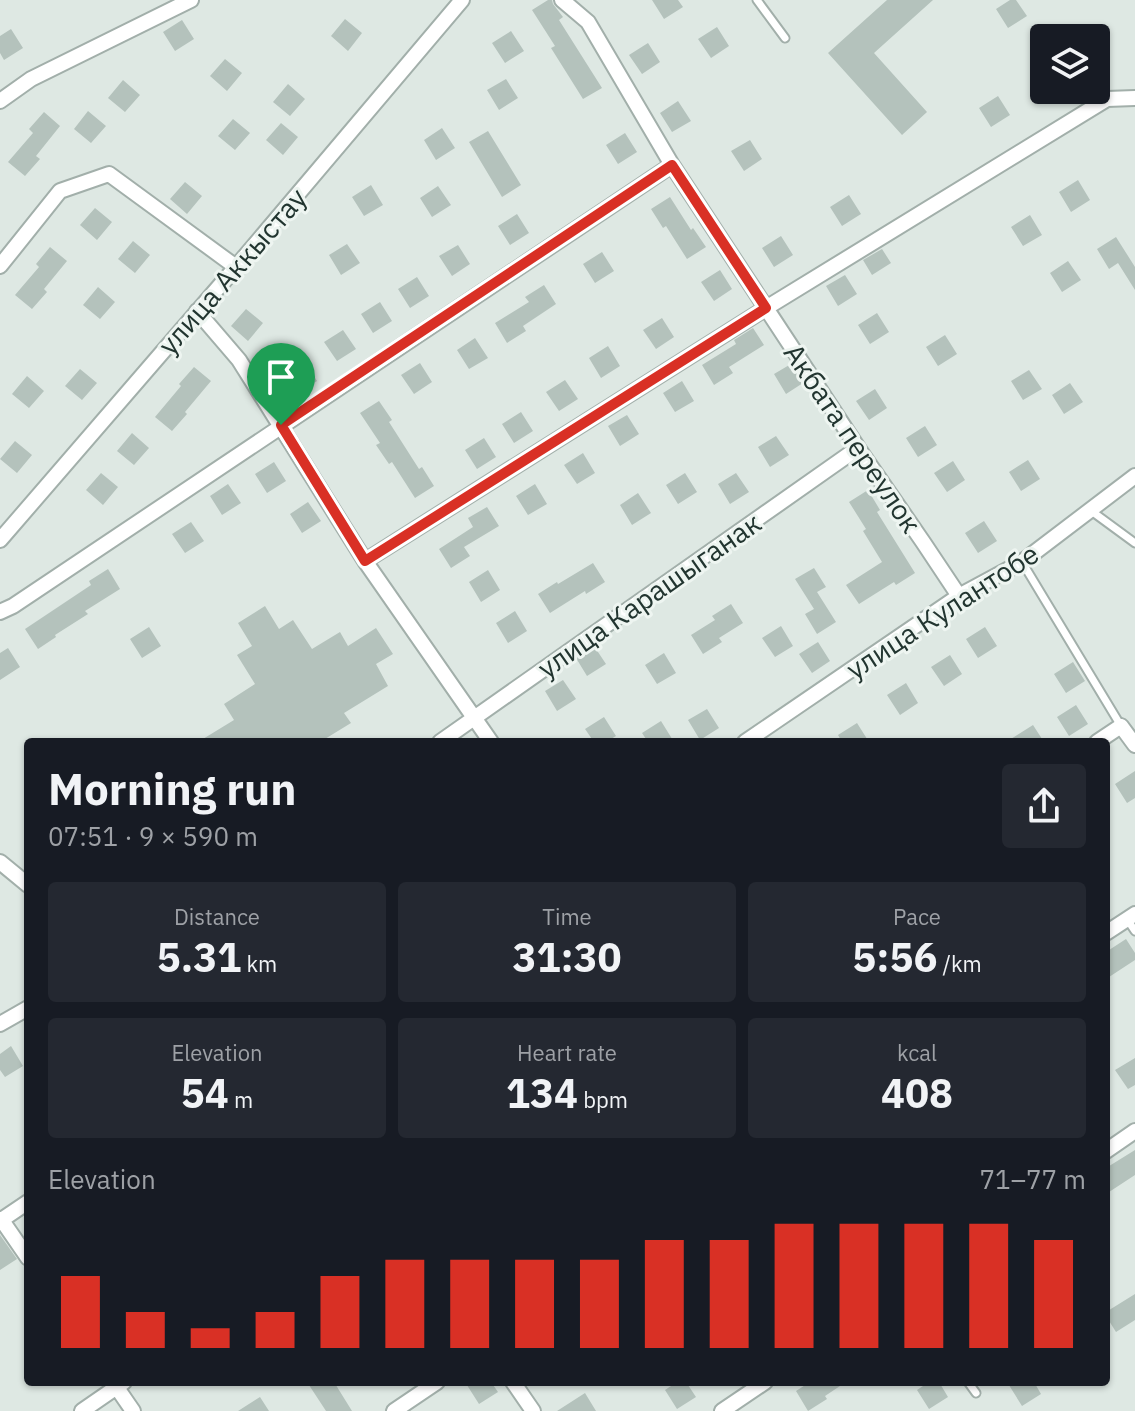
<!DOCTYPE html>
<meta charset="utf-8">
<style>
:root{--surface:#171b24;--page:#242831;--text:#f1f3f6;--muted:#9ea1a6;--accent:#d93025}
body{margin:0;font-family:"IBM Plex Sans",sans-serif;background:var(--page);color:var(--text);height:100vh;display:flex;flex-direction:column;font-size:30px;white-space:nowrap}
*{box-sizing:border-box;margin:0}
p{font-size:26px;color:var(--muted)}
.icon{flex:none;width:44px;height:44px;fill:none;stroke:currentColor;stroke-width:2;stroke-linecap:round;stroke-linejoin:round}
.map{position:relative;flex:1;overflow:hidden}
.details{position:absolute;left:24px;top:738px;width:1086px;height:648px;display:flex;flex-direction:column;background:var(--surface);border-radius:8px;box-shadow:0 2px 6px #0004}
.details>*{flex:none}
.tools{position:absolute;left:1030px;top:24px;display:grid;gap:16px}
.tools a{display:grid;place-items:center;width:80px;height:80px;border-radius:8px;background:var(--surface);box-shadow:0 2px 6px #0004;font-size:40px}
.pin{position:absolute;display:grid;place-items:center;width:68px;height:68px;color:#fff;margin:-82px -34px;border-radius:50% 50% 50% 0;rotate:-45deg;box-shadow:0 0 8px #0007}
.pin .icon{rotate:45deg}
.round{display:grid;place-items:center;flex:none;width:84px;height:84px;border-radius:8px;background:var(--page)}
.head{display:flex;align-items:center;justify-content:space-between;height:136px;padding:0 24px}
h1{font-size:44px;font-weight:700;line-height:60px}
.stats{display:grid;grid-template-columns:repeat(3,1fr);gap:12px;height:136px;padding:8px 24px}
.stats div{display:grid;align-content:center;border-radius:8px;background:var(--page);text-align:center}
.stats b{font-size:40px;font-weight:700}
.stats small{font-size:22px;font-weight:400}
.stats p{font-size:22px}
.chart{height:224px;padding:16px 24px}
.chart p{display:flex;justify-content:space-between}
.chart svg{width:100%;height:144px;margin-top:8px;stroke:var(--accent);stroke-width:6}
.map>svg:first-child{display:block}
</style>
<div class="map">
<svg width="1135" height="1411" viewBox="0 0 1135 1411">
<rect width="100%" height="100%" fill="#dee8e3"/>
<path fill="#b4c2bc" d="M548,0H552L553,4L563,17L559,20L602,88L583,99L551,48L555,46L532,10Z
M652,0H678L683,7L664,19Z
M887,0H933L874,53L927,112L902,135L828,53Z
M1010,0H1016L1027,16L1008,28L996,9Z
M345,19L362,33L348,51L331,36Z
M182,20L194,39L175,51L163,32Z
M717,27L729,46L711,58L698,39Z
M11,29L23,48L4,60L0,53V36Z
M511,31L524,51L505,63L492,43Z
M648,43L660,62L642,74L629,55Z
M225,59L242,73L227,91L210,76Z
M506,79L518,98L499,110L487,90Z
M123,80L140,95L125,112L108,98Z
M288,84L305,99L290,116L273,102Z
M998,96L1010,115L991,127L979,108Z
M678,101L691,121L672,132L660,113Z
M88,111L106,126L91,143L74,129Z
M44,112L60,126L36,156L40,159L25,176L8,162L33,133L29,129Z
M233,119L250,133L235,150L218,136Z
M281,123L298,137L283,155L266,140Z
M442,128L455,148L436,160L424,140Z
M488,131L521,185L502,197L469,142Z
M625,133L637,152L618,164L606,145Z
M750,140L762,159L744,171L731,151Z
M1078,180L1090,200L1071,212L1059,192Z
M185,182L202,196L187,214L170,199Z
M371,185L383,205L364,216L352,197Z
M438,186L451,205L432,217L420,198Z
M849,195L861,214L842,226L830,207Z
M670,197L691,230L693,228L706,247L687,259L666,226L663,228L651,209Z
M95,208L112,222L97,240L80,225Z
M517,214L529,233L510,245L498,226Z
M1030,215L1042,235L1023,246L1011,227Z
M781,236L793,255L774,267L762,248Z
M1116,237L1135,267V290L1118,263L1109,269L1097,249Z
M133,241L150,255L135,273L118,259Z
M347,244L360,263L341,275L329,255Z
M458,245L470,264L452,276L439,256Z
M50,247L67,261L44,289L47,292L32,309L15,295L39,267L36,264Z
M882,249L891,263L872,275L863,260Z
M602,252L614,271L595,283L583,264Z
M1068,261L1081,280L1062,292L1050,273Z
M720,270L732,289L714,301L701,282Z
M845,275L857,294L838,306L826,286Z
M417,277L429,296L410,308L398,289Z
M544,285L556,304L523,326L526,331L507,343L495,323L529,302L525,297Z
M98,287L115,302L100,319L83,305Z
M380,302L392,321L373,333L361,314Z
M246,309L263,323L248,341L231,326Z
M877,313L889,332L870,344L858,325Z
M662,318L674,337L656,349L643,330Z
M753,328L764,345L729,367L733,373L714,385L702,365L736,344L734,340Z
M343,330L356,349L337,361L324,342Z
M945,335L957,354L938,366L926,347Z
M475,338L488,358L469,369L457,350Z
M608,346L620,366L601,378L589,358Z
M305,362L317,381L298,393L286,373Z
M420,363L432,382L414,394L401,375Z
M791,364L803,383L786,394L774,374Z
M194,367L211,381L185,412L187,414L172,431L155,417L181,386L179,384Z
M80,369L97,383L82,400L65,386Z
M1029,370L1042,389L1023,400L1011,381Z
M27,376L44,391L29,408L12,394Z
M565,380L578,399L559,411L546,392Z
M682,381L694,401L675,412L663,393Z
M1070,383L1083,402L1064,414L1052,395Z
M875,389L887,408L869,420L856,401Z
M379,401L392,420L389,422L419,469L422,467L434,486L415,498L392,462L389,464L376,445L380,443L360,413Z
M521,412L533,431L514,443L502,424Z
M627,415L639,434L620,446L608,426Z
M925,426L937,445L918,457L906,438Z
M132,433L149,448L134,465L117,451Z
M776,436L789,455L770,467L758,447Z
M484,438L496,457L477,469L465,450Z
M15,441L32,455L17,473L0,459Z
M583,453L595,473L577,484L564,465Z
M1028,460L1040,479L1021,491L1009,472Z
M953,461L965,480L947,492L934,473Z
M274,462L286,481L267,493L255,474Z
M101,473L118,487L103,505L86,490Z
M685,473L697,492L678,504L666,485Z
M736,473L749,492L730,504L718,484Z
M228,484L241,503L222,515L210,496Z
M535,484L547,504L528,515L516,496Z
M868,490L880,510L877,512L915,573L896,585L894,582L859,604L846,585L882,562L863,531L866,529L849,502Z
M638,493L651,513L632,525L620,505Z
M308,502L321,521L302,533L290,514Z
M487,507L499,526L464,547L470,556L451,568L439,549L473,527L468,518Z
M984,521L997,541L978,553L965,533Z
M191,522L204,541L185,553L172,534Z
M593,563L605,582L586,594L585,591L550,613L538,594L557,582L558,584Z
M814,568L826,587L817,592L836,622L817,634L805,614L814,609L795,579Z
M108,569L120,589L85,611L88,614L55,635L56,637L38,649L25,629L91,585L89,581Z
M488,570L500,590L481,602L469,582Z
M731,604L743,623L719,638L722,642L703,654L691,635L715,620L712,616Z
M265,606L279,629L293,620L312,649L340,632L348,646L376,628L393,654L376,664L388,686L344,713L351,723L320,742H198L234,720L224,704L255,684L237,655L252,646L238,623Z
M515,611L527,631L508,643L496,623Z
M781,626L793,646L775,657L762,638Z
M149,627L161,646L142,658L130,639Z
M985,627L997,646L978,658L966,639Z
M818,642L830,661L812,673L799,654Z
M594,646L606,664L587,676L576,658Z
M8,648L20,667L0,680V653Z
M664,653L676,673L657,684L645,665Z
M950,655L962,674L944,686L931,667Z
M1073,662L1085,681L1066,693L1054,674Z
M563,680L576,699L557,711L545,691Z
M906,683L918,703L900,715L887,695Z
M1076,705L1088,724L1069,736L1057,717Z
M707,709L719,728L700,740L688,720Z
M604,717L616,736L606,742H594L585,729Z
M661,721L674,742H648L642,733Z
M857,723L869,742H842L838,735Z
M1033,725L1044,742H1006Z
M1135,771V798L1127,803L1115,784Z
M1126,939L1135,953V960L1106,979V952Z
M11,1046L23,1066L5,1077L0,1070V1054Z
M1135,1058V1085L1128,1089L1115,1070Z
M1135,1150V1175L1106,1194V1168Z
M0,1235L17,1259L0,1270Z
M1135,1294V1320L1116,1332L1106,1316V1312Z
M307,1382H334L352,1411H326Z
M465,1382H491L498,1392L479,1404Z
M677,1382H686L696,1397L677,1409L665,1390Z
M810,1382H846L825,1396L827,1399L808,1411L796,1391Z
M929,1382H939L948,1397L929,1409L917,1390Z
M1007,1382H1034L1041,1394L1022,1406Z
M585,1393L596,1411H557Z
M260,1397L269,1411H238Z"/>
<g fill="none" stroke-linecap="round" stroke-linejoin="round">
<g stroke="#a2afaa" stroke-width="11">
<path id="service" d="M757,0L785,38
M1090,510L1135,543
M1022,562L1121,726
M1127,919L1135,931
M968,1382L976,1393"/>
</g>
<g stroke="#a2afaa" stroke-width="18">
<path id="minor" d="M562,0L588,22L672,165L858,448L923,542L959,596
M0,101L31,79L191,0
M0,266L60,191L109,174L236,267
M197,311L239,360L365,561L491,742
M0,540L236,267L462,0
M365,561L766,308L1107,99L1135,98
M0,612L13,606L672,165
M440,742L858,448
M745,742L959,596L1022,562L1135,476
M1097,742L1121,726L1135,745
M0,862L28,885
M1106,933L1135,914
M0,1024L28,1008
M1106,1151L1135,1131
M1,1219L28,1258
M0,1221L28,1202
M113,1382L133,1411
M513,1382L533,1411
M82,1411L124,1382
M394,1411L437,1382
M722,1411L765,1382"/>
</g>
<use href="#service" stroke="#fff" stroke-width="7"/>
<use href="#minor" stroke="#fff" stroke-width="14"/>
</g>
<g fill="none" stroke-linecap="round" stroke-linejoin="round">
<g stroke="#fff" stroke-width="16">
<path id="route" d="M672,165L766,308L365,561L281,425Z"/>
</g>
<use href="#route" stroke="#d93025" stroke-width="10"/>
</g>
<g text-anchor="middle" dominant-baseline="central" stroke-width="6" stroke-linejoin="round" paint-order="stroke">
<g font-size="28" fill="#223530" stroke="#eef5f1">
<text transform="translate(232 271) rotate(-49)">улица Аккыстау</text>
<text transform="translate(853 438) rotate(56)">Акбата переулок</text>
<text transform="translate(649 595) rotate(-35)">улица Карашыганак</text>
<text transform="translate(942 611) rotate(-33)">улица Кулантобе</text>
</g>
</g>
</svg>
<div class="tools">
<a><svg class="icon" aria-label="layers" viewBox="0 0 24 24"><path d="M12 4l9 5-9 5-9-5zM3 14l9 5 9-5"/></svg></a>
</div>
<div class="pin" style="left:281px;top:425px;background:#1e9e55"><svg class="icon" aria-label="arrive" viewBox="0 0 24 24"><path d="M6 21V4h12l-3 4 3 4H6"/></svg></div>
<section class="details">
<div class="head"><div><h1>Morning run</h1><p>07:51 · 9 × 590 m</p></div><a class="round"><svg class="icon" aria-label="share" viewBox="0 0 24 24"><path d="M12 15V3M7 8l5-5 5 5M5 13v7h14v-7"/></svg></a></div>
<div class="stats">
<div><p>Distance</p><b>5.31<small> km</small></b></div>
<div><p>Time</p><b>31:30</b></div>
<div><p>Pace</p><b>5:56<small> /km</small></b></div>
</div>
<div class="stats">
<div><p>Elevation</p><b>54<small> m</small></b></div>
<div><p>Heart rate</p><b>134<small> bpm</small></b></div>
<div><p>kcal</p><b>408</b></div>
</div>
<div class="chart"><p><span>Elevation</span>71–77 m</p>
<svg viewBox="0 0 160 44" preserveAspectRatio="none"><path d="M5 44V22M15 44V33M25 44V38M35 44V33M45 44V22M55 44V17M65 44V17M75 44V17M85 44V17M95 44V11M105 44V11M115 44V6M125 44V6M135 44V6M145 44V6M155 44V11"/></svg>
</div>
</section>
</div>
